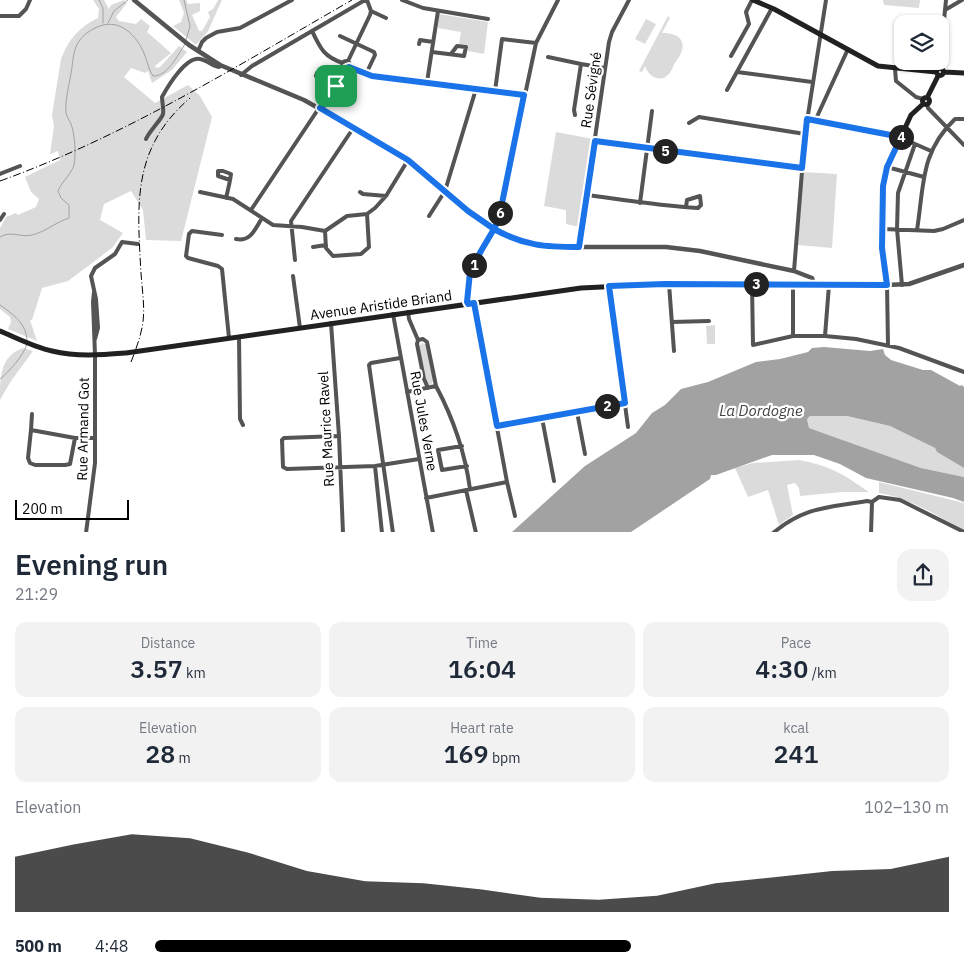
<!DOCTYPE html>
<meta charset="utf-8">
<style>
:root{--surface:#fff;--page:#f2f2f3;--text:#1f2937;--muted:#747a83;--accent:#000}
body{margin:0;font-family:"IBM Plex Sans",sans-serif;background:var(--page);color:var(--text);height:100vh;display:flex;flex-direction:column;font-size:19px;white-space:nowrap}
*{box-sizing:border-box;margin:0}
p{font-size:16px;color:var(--muted)}
.icon{flex:none;width:28px;height:28px;fill:none;stroke:currentColor;stroke-width:2;stroke-linecap:round;stroke-linejoin:round}
.map{position:relative;height:532px;overflow:hidden}
.drawer{display:flex;flex-direction:column;background:var(--surface);flex:1}
.drawer>*{flex:none}
.controls{position:absolute;left:894px;top:15px;display:grid;gap:10px}
.controls a{display:grid;place-items:center;width:55px;height:55px;border-radius:10px;background:var(--surface);box-shadow:0 1px 4px #0004;font-size:25px}
.scale{position:absolute;left:15px;bottom:12px;width:114px;box-sizing:border-box;padding-left:5px;border:2px solid #000;border-top:0;font-size:14px;line-height:18px;white-space:nowrap;color:#000;-webkit-text-stroke:4px #fff;paint-order:stroke}
.pin{position:absolute;display:grid;place-items:center;width:42px;height:42px;color:#fff;margin:-21px;border-radius:10px;box-shadow:0 2px 8px #0006}
.km{position:absolute;width:25px;height:25px;margin:-12px;border-radius:50%;background:#222;color:#fff;font-size:14px;line-height:25px;text-align:center}
.round{display:grid;place-items:center;flex:none;width:52px;height:52px;border-radius:15px;background:var(--page)}
.overview{display:flex;align-items:center;justify-content:space-between;height:85px;padding:0 15px}
h1{font-size:28px;font-weight:600;line-height:38px}
.metrics{display:grid;grid-template-columns:repeat(3,1fr);gap:8px;height:85px;padding:5px 15px}
.metrics div{display:grid;align-content:center;border-radius:12px;background:var(--page);text-align:center}
.metrics b{font-size:25px;font-weight:600}
.metrics small{font-size:14px;font-weight:400}
.metrics p{font-size:14px}
.chart{height:140px;padding:10px 15px}
.chart p{display:flex;justify-content:space-between}
.chart svg{width:100%;height:90px;margin-top:5px;fill:var(--accent);opacity:.7}
ul{padding:0 15px;list-style:none;font-size:16px}
li{display:grid;grid-template-columns:80px 60px 1fr;align-items:center;height:38px}
li i{height:12px;border-radius:6px;background:var(--accent)}
.map>svg:first-child{display:block}
</style>
<div class="map">
<svg width="964" height="533" viewBox="0 0 964 533">
<rect width="100%" height="100%" fill="#fff"/>
<path fill="#dbdbdb" d="M93,0H104L109,9L111,5L124,0L127,3L116,17L119,21L136,24L141,19L150,26L147,32L171,53L155,66L156,68L160,67L179,46L187,52L172,70L152,83L148,71L145,73L131,68L124,77L155,103L188,85L200,96L212,117L181,241L146,240L143,210L131,191L104,204L100,220L123,233L112,248L68,281L42,288L32,320H30L37,341L8,329L11,322L10,317L0,309V228L6,217L16,213L18,215L36,207L39,199L31,192L25,177L60,160L58,151L50,154L54,126L52,115L61,59C68,40 79,27 98,18L99,9Z
M179,0H186L188,4L200,3V11L192,15L199,31H202L210,17L208,12L213,9L218,0H222L208,31L196,45L173,26L181,22L184,13Z
M883,0H920L919,8L884,5Z
M439,14L488,22L484,54L468,51V45L459,44L461,32L438,28Z
M668,16L670,18L662,33C672,32 686,37 682,50C681,55 677,60 674,64C673,67 671,72 669,74C660,84 648,76 645,66L642,72L639,71Z
M646,19L656,24L645,44L635,39Z
M556,132L593,139L580,227L566,224V210L544,206Z
M803,172L837,174L832,248L798,245Z
M715,325V344H707L706,326Z
M422,343L426,344L433,380L431,385L426,384L419,346Z
M23,348L33,351L11,381L0,400C0,377 0,356 23,348Z
M810,416H847L890,426L935,448L937,452L964,468V477L921,468L809,428L807,419Z
M799,460C831,466 843,474 869,492H842L800,496L799,488L795,483L787,485L793,515L779,525L768,490L748,497L735,468L753,463Z
M879,482L964,503V530C937,516 910,498 879,493Z"/>
<path fill="#a2a2a2" d="M824,347L870,351L883,349L885,355L891,360L923,370H931L960,386L962,385L964,387V468L937,452L935,448L890,426L847,416H810L807,419L809,428L921,468L964,477V502L953,498L866,478L840,464L814,455H772L716,475H711L710,479L631,532H512L585,466L636,433L652,413L665,405L681,389L708,382L756,362L780,359L808,352L812,348Z"/>
<g fill="none" stroke-linecap="round" stroke-linejoin="round">
<path stroke="#a2a2a2" stroke-width="1" d="M99,0L103,8V23
M184,0L190,26L186,40
M108,23L114,11L128,0
M0,237C11,230 21,238 32,235C45,232 56,222 69,218V205L61,198L58,191C62,181 71,175 74,165C76,154 75,138 72,127C71,122 67,118 66,113C65,103 68,89 70,79C75,56 70,41 95,28C117,17 134,32 143,51C147,59 148,69 153,76C167,77 178,55 185,44
M0,305C13,314 26,323 27,340
M0,379C9,372 24,355 27,344"/>
<path stroke="#545454" stroke-width="4" d="M402,0L423,8L488,19
M945,10L962,0
M371,11L386,18
M0,16H19L26,9L30,0
M312,31C320,48 324,57 343,63
M340,36L374,52L375,55L366,74
M419,44L420,40L433,42
M198,51L202,42L206,38L217,32L240,28L292,0
M432,52L464,56L466,47L457,46L451,54
M731,56L749,24L746,12L752,0
M548,57L581,64
M348,61L370,15L371,11L367,0
M940,61L946,0
M940,61V69
M342 65a4 4 0 1 1 8 0a4 4 0 1 1-8 0Z
M349,67L372,76L524,95
M895,69L896,81L916,97L923,99
M737,72L812,82
M317,73L316,76L355,95
M241,75L252,66L365,0
M427,82L438,11
M727,90L772,8
M495,91L502,39L536,43
M927,104L928,108L964,145
M575,115L574,110L581,64L605,68
M807,119L897,136L931,151
M815,121L848,49
M689,123L699,117L805,134
M146,139C150,130 162,119 163,114C164,109 162,102 162,97C168,86 186,56 200,59C207,60 212,66 219,67L220,65
M595,141L802,168
M887,167L924,177
M0,174L20,166
M200,192L233,199L273,225L302,227L325,231L347,216L367,214L375,208L386,196L408,160
M360,192L363,194L386,196
M587,195C624,200 661,206 698,208L701,205L700,196L687,200L686,207
M226,198C228,190 230,182 231,174L223,171H218V176L230,180
M640,203L652,111
M251,210L321,105L330,99L345,69
M429,216L445,191L476,89
M0,220L4,214
M883,229L934,231L943,229L964,220
M917,230C924,187 920,152 955,119H964
M325,231L326,248L333,256L361,254L369,247L367,214
M222,235L192,231L189,234L186,256L188,258L218,266L222,269L229,338
M236,239C251,242 255,229 262,218
M313,247L326,245
M579,247L609,42L612,32L629,0
M295,260L291,221L354,127
M794,271L805,134L826,0
M293,276L300,328
M669,284L674,351
M752,284L753,345L793,336H825L856,339L899,348L964,372
M793,284V336
M887,285L888,345
M902,285L897,229L898,193L915,144
M609,286L628,427
M474,303L507,482L515,516
M468,304C467,284 471,266 482,250C488,240 496,230 499,218L536,43L558,0
M408,312L409,319L418,340L423,339L427,342L436,386
M393,314L433,533
M672,322L709,321
M331,323L339,436L343,533
M825,336L829,285
M239,337L240,419L243,425
M95,339L98,328L96,299L91,276L95,268L115,254L122,242L138,244
M418,340L417,344L424,379L428,388
M407,392L436,386C453,418 465,452 470,489
M577,412L585,454
M542,418L554,481
M497,426L625,403
M31,430L32,414
M339,436L284,438L282,440L283,467L287,469L375,466L419,459
M75,438L70,464L65,465H35L30,463L28,458L31,430L75,438H95
M462,446L438,450L442,470L467,466
M375,466L382,533
M466,490L476,533
M426,498L507,482
M872,502L879,497L900,500L964,532
M86,533L95,463V355L93,302L94,292
M393,533L369,365L371,363L400,358
M773,533C806,506 828,508 867,501L872,502
M871,533L872,502"/>
<path stroke="#545454" stroke-width="4.5" d="M134,0L189,45L220,65L304,100L396,152L408,160C451,198 493,242 552,247H666L700,251L794,271L812,278L814,284
M887,285L909,284L964,265"/>
<path stroke="#212121" stroke-width="5" d="M753,0L774,9L878,66L936,72
M936.5 72a3.5 3.5 0 1 1 7 0a3.5 3.5 0 1 1-7 0Z
M944,72L964,73
M922.5 101a3.5 3.5 0 1 1 7 0a3.5 3.5 0 1 1-7 0Z
M927,98L938,76
M0,331C17,338 34,347 52,351C77,357 101,355 126,353L581,288L665,284L887,285L882,248L883,186L885,175L892,156L911,115L923,104"/>
<path stroke="#000" stroke-width="1" stroke-dasharray="8 2.5 1 2.5" stroke-linecap="butt" d="M0,181C125,136 237,66 352,0
M131,362C136,349 141,336 143,322C145,306 142,289 141,273C137,203 132,148 190,98"/>
</g>
<g fill="none" stroke-linecap="round" stroke-linejoin="round">
<g stroke="#fff" stroke-width="10">
<path id="route" d="M336,86L330,99L320,108L408,160L468,211L494,229L481,251L470,272L467,302L468,304L474,303L497,426L625,403L609,286L665,284L887,285L882,248L883,186L887,167L901,137L807,119L802,168L595,141L579,247C545,247 525,246 494,229L499,218L524,95L372,76L349,67L345,69L336,86"/>
</g>
<use href="#route" stroke="#1a73e8" stroke-width="6"/>
</g>
<g text-anchor="middle" dominant-baseline="central" stroke-width="4.5" stroke-linejoin="round" paint-order="stroke">
<g font-size="14" fill="#000" stroke="#fff">
<text transform="translate(591 90) rotate(-82)">Rue Sévigné</text>
<text transform="translate(381 305) rotate(-8)">Avenue Aristide Briand</text>
<text transform="translate(424 421) rotate(80)">Rue Jules Verne</text>
<text transform="translate(83 429) rotate(-89)">Rue Armand Got</text>
<text transform="translate(326 429) rotate(-93)">Rue Maurice Ravel</text>
</g>
<g font-size="15" font-style="italic" fill="#434343" stroke="#fff">
<text x="761" y="410">La Dordogne</text>
</g>
</g>
</svg>
<div class="controls">
<a><svg class="icon" aria-label="layers" viewBox="0 0 24 24"><path d="M12 4l9 5-9 5-9-5zM3 14l9 5 9-5"/></svg></a>
</div>
<div class="scale">200 m</div>
<div class="pin" style="left:336px;top:86px;background:#1e9e55"><svg class="icon" aria-label="arrive" viewBox="0 0 24 24"><path d="M6 21V4h12l-3 4 3 4H6"/></svg></div>
<b class="km" style="left:474px;top:265px">1</b>
<b class="km" style="left:607px;top:406px">2</b>
<b class="km" style="left:756px;top:284px">3</b>
<b class="km" style="left:901px;top:137px">4</b>
<b class="km" style="left:665px;top:151px">5</b>
<b class="km" style="left:500px;top:213px">6</b>
</div>
<section class="drawer">
<div class="overview"><div><h1>Evening run</h1><p>21:29</p></div><a class="round"><svg class="icon" aria-label="share" viewBox="0 0 24 24"><path d="M12 15V3M7 8l5-5 5 5M5 13v7h14v-7"/></svg></a></div>
<div class="metrics">
<div><p>Distance</p><b>3.57<small> km</small></b></div>
<div><p>Time</p><b>16:04</b></div>
<div><p>Pace</p><b>4:30<small> /km</small></b></div>
</div>
<div class="metrics">
<div><p>Elevation</p><b>28<small> m</small></b></div>
<div><p>Heart rate</p><b>169<small> bpm</small></b></div>
<div><p>kcal</p><b>241</b></div>
</div>
<div class="chart"><p><span>Elevation</span>102–130 m</p>
<svg viewBox="0 0 160 44" preserveAspectRatio="none"><path d="M0 44V17L10 11L20 6L30 8L40 15L50 24L60 29L70 30L80 33L90 37L100 38L110 36L120 30L130 27L140 24L150 23L160 17V44z"/></svg>
</div>
<ul>
<li><b>500 m</b>4:48<i style="width:60%"></i></li>
</ul>
</section>
